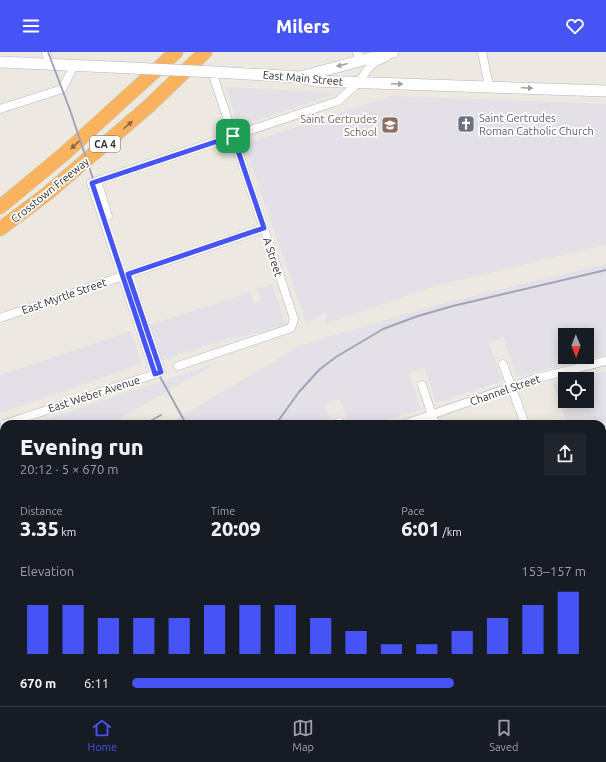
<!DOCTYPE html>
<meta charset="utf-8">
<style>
:root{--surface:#171b24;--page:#20242c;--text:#f1f3f6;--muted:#9ea1a6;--line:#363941;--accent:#4653f5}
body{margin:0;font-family:Ubuntu,sans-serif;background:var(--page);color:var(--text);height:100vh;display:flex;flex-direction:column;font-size:15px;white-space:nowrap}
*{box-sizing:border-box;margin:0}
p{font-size:13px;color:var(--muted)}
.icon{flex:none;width:22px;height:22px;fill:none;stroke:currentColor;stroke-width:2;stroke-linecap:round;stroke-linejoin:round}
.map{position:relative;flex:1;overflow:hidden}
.drawer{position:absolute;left:0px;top:368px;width:606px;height:286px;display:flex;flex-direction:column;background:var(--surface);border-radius:12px 12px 0 0;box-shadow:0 2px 10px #0003}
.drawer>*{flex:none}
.needle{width:26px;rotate:179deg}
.fabs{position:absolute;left:558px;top:276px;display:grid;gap:8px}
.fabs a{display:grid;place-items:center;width:36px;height:36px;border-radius:0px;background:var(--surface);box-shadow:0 2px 10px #0003;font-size:20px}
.pin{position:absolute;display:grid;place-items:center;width:34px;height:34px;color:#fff;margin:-17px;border-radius:8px;box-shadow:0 2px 6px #0006}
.round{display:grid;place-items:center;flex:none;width:42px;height:42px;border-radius:0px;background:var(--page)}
.head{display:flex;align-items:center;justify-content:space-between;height:68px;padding:0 20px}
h1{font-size:22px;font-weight:800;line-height:30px}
.stats{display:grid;grid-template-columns:repeat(3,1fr);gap:6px;height:68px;padding:4px 20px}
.stats div{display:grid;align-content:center}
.stats b{font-size:20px;font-weight:800}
.stats small{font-size:11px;font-weight:400}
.stats p{font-size:11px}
.chart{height:112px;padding:8px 20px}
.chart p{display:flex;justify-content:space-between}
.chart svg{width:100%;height:72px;margin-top:4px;stroke:var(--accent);stroke-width:6}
ul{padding:0 20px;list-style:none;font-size:13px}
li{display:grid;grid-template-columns:64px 48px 1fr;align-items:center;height:30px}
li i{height:10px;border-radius:5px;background:var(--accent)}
header{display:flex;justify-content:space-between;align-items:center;height:52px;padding:0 20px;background:var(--accent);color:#fff;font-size:18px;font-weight:800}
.dock{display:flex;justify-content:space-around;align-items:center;height:56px;border-top:1px solid var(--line);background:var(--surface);font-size:11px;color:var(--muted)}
.dock a{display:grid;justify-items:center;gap:2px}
.dock .current{color:var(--accent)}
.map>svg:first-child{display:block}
</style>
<header><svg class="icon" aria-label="menu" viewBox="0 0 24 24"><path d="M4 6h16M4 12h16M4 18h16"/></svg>Milers<svg class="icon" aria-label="heart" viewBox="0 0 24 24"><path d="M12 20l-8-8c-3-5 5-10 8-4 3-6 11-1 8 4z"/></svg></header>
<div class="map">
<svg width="606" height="654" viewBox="0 0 606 654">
<rect width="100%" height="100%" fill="#eee9e0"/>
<path fill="#e3e0e7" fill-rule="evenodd" d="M226,35L337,41L238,74Z
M391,44L606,52V193L439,233L325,272L326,260L306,271L244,92Z
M606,212V304L517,324L503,285L489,291L502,329L436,351L424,316L409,321L421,357L374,372H348L340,347L325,352L331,372H168L301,293L440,252ZM565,283H587V305H565Z
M272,232L287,275L224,288L161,309L149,273L250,240L254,252L261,249L257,237Z
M131,279L142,312L0,361V323Z
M217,311L110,372H32Z
M606,319V369L592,372H567L553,331L565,328V349H587V327H570Z
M4,381V433L0,435V383Z
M4,461V604L0,606V463Z
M602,616H606V654H433L432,650H602Z
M4,632V650H272L273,654H0V633Z"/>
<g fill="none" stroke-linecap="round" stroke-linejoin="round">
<g stroke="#b3b4c0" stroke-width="9">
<path id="minor" d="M46,0L50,13
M357,0L360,9
M482,0L489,34
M0,57L62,37L74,14
M97,129L108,164
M0,266L264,176
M503,312L525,372
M178,314L291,276L294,267L212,20
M155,322L91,131L338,49L358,31L368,17L374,11L386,5
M422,333L435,372
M339,370L340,372
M5,372L161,320L133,238
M405,372L534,327L606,309
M602,563H606
M426,650V654"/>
</g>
<g stroke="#b3b4c0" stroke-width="11">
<path id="tertiary" d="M602,434L606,433
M0,621L4,620"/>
</g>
<g stroke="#b3b4c0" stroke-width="12">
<path id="secondary" d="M0,10L110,15
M215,20L299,25L314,29L606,39
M300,25L393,0"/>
</g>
<g stroke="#c8c8c8" stroke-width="15">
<path id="motorway" d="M0,155L64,102L176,0
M0,177L48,141L150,53L205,0"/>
</g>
<use href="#minor" stroke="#fff" stroke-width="8"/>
<use href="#tertiary" stroke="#fff" stroke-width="10"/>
<use href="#secondary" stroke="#fff" stroke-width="11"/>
<use href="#motorway" stroke="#f9b35f" stroke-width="14"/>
<path stroke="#a2a3b6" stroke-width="2" d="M48,0L70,58L158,321L186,372
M145,372L161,363
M159,372L165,369
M276,372L299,340L319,318L336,305L383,277L418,264L453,254L606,218
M0,455L4,452
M0,462L4,460
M0,477L4,475
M0,484L4,482
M267,650L268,654
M283,650L285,654"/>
<g stroke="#b3b4c0" stroke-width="12" stroke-linecap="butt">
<path id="secondary-bridge" d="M110,15L215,20"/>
</g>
<use href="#secondary-bridge" stroke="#fff" stroke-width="11"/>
</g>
<defs><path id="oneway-solid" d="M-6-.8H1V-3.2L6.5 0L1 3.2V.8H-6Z"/></defs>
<g fill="#a0a0a0">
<use href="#oneway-solid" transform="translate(342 13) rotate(166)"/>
<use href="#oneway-solid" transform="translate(397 32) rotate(2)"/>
<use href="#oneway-solid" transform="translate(527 36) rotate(2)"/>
</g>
<g fill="#896944">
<use href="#oneway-solid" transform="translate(128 73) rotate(-40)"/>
<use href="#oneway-solid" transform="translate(75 93) rotate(137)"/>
</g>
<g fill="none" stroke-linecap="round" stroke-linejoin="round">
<g stroke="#fff" stroke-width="8">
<path id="route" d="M233,84L264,176L128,222L161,320L155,322L92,131Z"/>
</g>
<use href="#route" stroke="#4653f5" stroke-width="5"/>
</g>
<defs>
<g id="church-square" transform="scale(0.9)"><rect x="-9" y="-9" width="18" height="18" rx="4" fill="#6b7280" stroke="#fff"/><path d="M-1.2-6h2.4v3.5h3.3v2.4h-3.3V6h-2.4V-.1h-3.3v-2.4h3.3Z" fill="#fff"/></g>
<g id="school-square" transform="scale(0.9)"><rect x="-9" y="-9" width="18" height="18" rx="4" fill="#8d6e63" stroke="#fff"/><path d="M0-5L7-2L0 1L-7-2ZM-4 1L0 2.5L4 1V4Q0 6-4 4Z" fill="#fff"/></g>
</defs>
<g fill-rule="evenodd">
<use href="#church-square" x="466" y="72"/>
<use href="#school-square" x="390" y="73"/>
</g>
<g text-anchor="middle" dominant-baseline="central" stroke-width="3.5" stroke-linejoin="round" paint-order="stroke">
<rect fill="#fff" stroke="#6c6c6c" stroke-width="1" x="90" y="84" width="30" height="16" rx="3"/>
<g font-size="10" font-weight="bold" fill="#2d2d2d">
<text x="105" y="92">CA 4</text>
</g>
<g font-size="11" fill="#2d2d2d" stroke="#fff">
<text transform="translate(303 26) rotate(5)">East Main Street</text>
<text transform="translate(50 138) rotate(-39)">Crosstown Freeway</text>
<text transform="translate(273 205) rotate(72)">A Street</text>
<text transform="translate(64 244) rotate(-19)">East Myrtle Street</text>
<text transform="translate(505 338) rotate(-19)">Channel Street</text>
<text transform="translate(94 342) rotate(-18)">East Weber Avenue</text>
</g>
<g font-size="11" fill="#5b616d" stroke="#fff" text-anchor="start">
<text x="479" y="66">Saint Gertrudes<tspan x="479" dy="13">Roman Catholic Church</tspan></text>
</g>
<g font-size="11" fill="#785e54" stroke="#fff" text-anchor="end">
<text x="377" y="67">Saint Gertrudes<tspan x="377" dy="13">School</tspan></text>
</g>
</g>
</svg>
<div class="fabs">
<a><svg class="needle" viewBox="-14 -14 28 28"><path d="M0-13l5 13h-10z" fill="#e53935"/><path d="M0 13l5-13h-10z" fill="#9ea1a6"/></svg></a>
<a><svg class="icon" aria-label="locate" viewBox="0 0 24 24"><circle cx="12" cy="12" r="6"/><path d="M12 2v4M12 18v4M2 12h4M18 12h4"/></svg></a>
</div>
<div class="pin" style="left:233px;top:84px;background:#1e9e55"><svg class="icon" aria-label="arrive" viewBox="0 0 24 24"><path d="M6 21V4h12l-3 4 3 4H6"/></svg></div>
<section class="drawer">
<div class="head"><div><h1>Evening run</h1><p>20:12 · 5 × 670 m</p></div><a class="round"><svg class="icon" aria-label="share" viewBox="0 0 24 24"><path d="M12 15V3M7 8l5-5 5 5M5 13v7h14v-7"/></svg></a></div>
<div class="stats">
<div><p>Distance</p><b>3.35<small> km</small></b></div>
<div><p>Time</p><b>20:09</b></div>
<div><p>Pace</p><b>6:01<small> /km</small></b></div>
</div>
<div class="chart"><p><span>Elevation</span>153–157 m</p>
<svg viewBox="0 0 160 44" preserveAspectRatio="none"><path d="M5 44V14M15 44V14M25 44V22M35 44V22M45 44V22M55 44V14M65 44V14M75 44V14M85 44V22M95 44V30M105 44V38M115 44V38M125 44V30M135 44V22M145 44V14M155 44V6"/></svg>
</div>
<ul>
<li><b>670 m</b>6:11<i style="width:71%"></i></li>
</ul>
</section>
</div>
<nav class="dock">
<a class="current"><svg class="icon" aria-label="home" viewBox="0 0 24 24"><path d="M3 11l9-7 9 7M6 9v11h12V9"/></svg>Home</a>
<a><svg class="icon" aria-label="map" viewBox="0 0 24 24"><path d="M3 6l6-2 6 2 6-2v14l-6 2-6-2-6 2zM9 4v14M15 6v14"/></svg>Map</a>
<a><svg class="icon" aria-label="saved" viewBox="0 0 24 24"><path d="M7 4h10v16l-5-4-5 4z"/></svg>Saved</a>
</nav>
